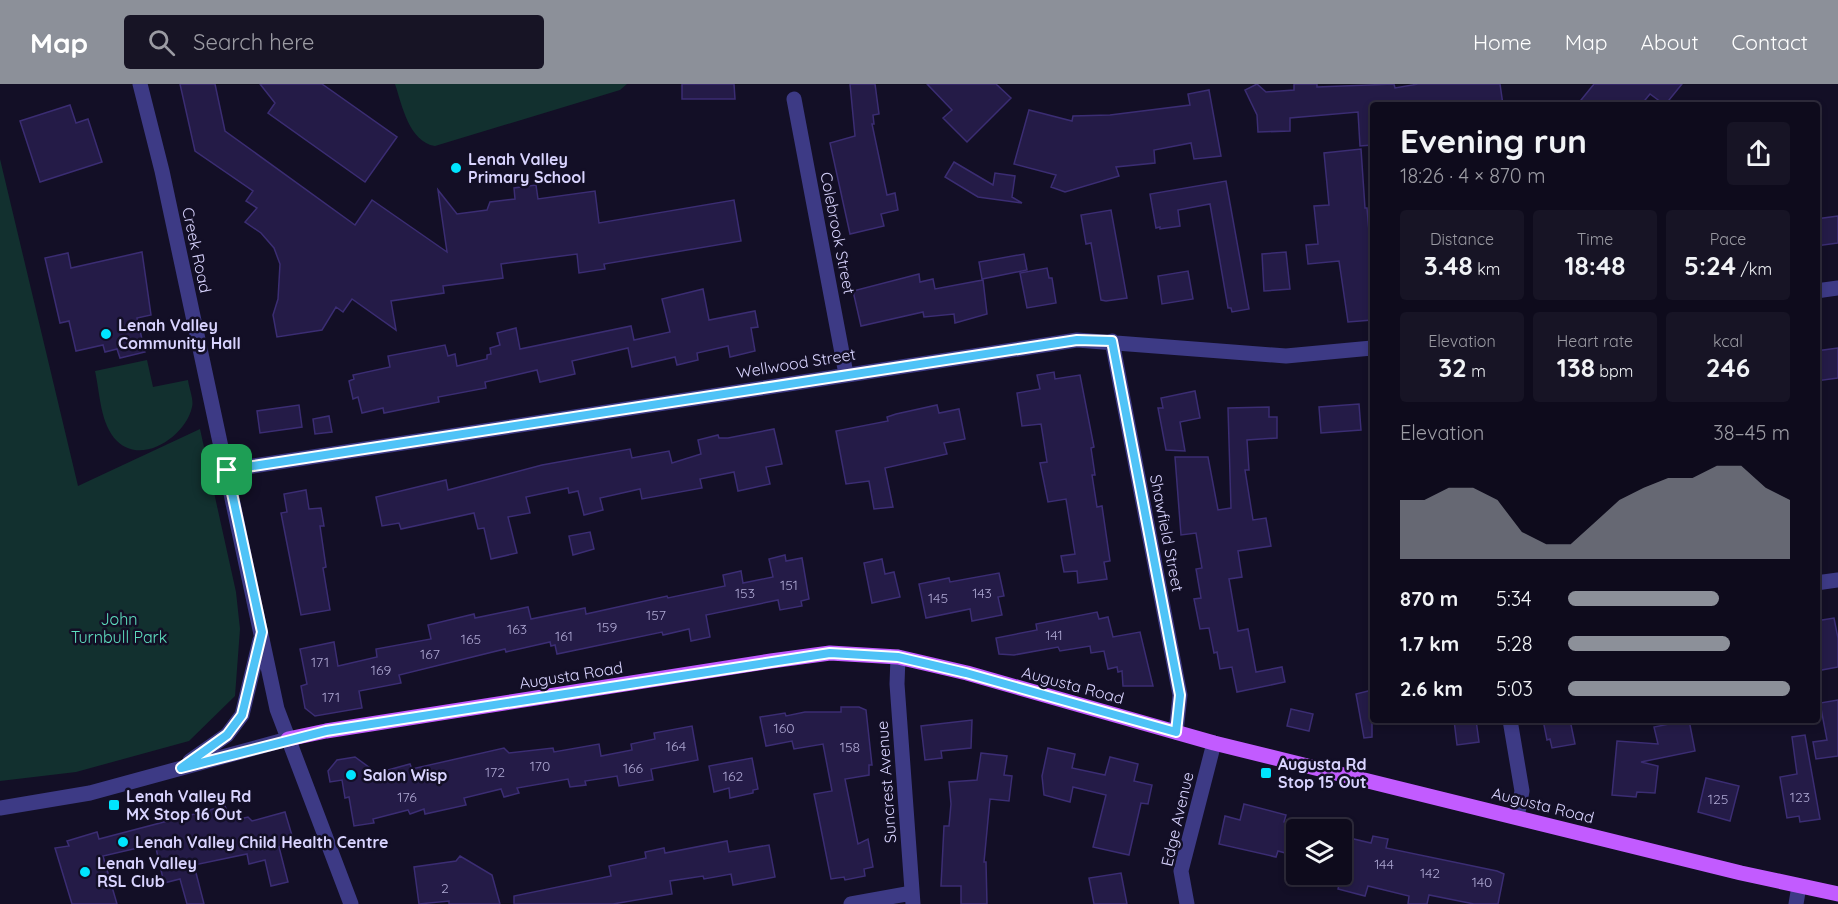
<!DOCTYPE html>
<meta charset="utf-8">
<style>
:root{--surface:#0e0b1c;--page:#171425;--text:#f1f3f6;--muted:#9b9ba3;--line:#2e2b3b;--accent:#8c9099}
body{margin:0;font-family:Quicksand,sans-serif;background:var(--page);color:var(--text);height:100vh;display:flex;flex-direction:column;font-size:22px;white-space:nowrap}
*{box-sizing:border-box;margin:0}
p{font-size:20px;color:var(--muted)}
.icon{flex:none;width:33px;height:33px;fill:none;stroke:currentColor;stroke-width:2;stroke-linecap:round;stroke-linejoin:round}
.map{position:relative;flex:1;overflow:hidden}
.panel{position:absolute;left:1370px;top:18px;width:450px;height:621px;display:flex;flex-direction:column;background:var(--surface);border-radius:6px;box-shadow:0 3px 9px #0003,0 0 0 2px var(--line)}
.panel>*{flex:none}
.buttons{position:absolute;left:1286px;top:735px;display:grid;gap:12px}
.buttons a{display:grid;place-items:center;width:66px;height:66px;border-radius:6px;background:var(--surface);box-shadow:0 3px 9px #0003,0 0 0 2px var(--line);font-size:30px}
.pin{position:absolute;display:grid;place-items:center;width:51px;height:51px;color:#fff;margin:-26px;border-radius:12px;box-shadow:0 3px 9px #0006}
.round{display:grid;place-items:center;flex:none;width:63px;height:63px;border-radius:6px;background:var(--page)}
.overview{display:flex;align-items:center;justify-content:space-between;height:102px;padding:0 30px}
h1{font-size:33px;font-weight:700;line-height:45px}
.figures{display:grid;grid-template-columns:repeat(3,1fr);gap:9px;height:102px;padding:6px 30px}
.figures div{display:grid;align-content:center;border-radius:6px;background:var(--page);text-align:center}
.figures b{font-size:26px;font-weight:700}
.figures small{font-size:16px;font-weight:400}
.figures p{font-size:16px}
.chart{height:168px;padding:12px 30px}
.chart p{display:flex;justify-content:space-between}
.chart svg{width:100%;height:108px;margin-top:6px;fill:var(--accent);opacity:.7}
ul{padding:0 30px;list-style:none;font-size:20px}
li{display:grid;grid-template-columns:96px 72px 1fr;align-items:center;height:45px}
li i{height:15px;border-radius:8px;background:var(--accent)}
header{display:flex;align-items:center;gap:36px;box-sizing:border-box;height:84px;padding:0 30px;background:var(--accent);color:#fff}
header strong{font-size:28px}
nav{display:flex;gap:33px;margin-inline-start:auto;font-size:21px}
.search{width:420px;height:54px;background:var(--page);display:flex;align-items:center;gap:15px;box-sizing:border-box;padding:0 21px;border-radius:6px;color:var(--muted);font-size:22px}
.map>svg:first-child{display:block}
</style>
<header>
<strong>Map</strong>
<div class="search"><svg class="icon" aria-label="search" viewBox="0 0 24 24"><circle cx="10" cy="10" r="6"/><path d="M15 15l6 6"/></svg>Search here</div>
<nav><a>Home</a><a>Map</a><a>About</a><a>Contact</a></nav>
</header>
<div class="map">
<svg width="1838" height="820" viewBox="0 0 1838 820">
<rect width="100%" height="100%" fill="#130f26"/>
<path fill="#12302f" d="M395,0H627L620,6L435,62C409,58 402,21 395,0Z
M0,75L78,402L200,345L236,508L240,545L235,612L189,657L76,688L0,697Z
M147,276L153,303L188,296C189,304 194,316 192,323C186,352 142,382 117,357C100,340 100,309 95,287Z"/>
<path fill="#241b47" stroke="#3b2d73" stroke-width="1.5" d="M180,0H215L225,47L355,141L372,116L447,168L438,106L457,130L487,126L490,118L515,115L514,104L536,101L538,115L595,107L599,139L734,116L741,157L604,180L605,185L579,189L577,170L501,180L503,194L443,202L444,209L391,217L396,246L352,215L343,228L336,223L322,246L277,253L273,231L278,215L280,180L274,164L261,149L245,138L257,124L246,117L253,107L195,67Z
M260,0H322L397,53L365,98L268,29L275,19Z
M682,0H734L735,15H682Z
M850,0H875L879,30L873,31L874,40H872L887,111L895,109L898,126L881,130L884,142L850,150L830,59L855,52Z
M927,0H996L1011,14L967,58L943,34L952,26Z
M1257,0L1266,8L1294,6V0H1317V3L1394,0L1395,4L1418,0H1500L1503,21H1372V61L1360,62L1358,28L1290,34V47L1258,48L1257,31L1245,6Z
M1594,0H1682L1665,21L1650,10L1641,21H1577Z
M1209,6L1221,72L1194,75L1191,59L1154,66L1155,79L1116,83L1119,92L1065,108L1051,103L1056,91L1014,80L1029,26L1072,37L1073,32L1110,31L1190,21L1188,10Z
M70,21L76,39L88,35L102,78L40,98L20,37Z
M1361,65L1365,124H1367L1370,160L1372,159V236L1348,238L1339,177L1308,180L1306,161L1318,160L1314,122L1329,121L1324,69Z
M954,78L993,101L995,89L1015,92L1012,113L1022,119L978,113L945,93Z
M1226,97L1249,225L1232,228L1231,224H1228L1210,120L1178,126L1180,142L1160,145V143L1156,144L1150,110Z
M1111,126L1127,214L1106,217L1101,216L1091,159L1086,160L1081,131Z
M1838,132V159L1816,162V135Z
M142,168L151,231L137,234L145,268L120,274L117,265L105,268L103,261L76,267L69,237L60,239L45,174L68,169L71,184Z
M1286,168L1290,205L1264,207L1262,170Z
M1024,170L1027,186L982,195L979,178Z
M1047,184L1049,194H1052L1056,219L1027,224L1020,189Z
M1188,187L1193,215L1162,220L1158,192Z
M919,190L920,198L933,195L935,205L983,196L987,230L955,239L954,230L924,233L923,228L861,242L853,207Z
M703,205L709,236L755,227L758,243L751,244L755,267L730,273L728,262L697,269L698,276L677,281L675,273L632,283L628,264L572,277L575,290L540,298L537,286L485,298L486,304L438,313L439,318L384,329L383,324L362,329L358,313L353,315L349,297L354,295L353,291L390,283L388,272L445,261L448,272L455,270L457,282L487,275V271L491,270L490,264L500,261L497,249L516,244L520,265L631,242L634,256L670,248L662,215Z
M1838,264V294L1816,297V267Z
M1054,288L1055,295L1080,291L1094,363L1091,364L1095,391H1092L1097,423L1102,422L1110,477L1104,478L1107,495L1078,499L1077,487L1064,488L1061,472L1075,470L1066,415L1048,418L1040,379L1047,378L1041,340L1022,342L1017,309L1040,305L1037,291Z
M1195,307L1200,334L1180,338L1185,367L1166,366L1158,324H1163L1161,314Z
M1359,320L1361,346L1321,349L1319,323Z
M299,321L302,343L260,349L257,327Z
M937,321L939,329L959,325L965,355L944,359L947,370L885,384L893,423L874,425L869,397L846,400L836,347L888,337L887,333L896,330Z
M1269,323V333H1277V354L1247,356L1249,386H1245L1253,436L1266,434L1271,462L1238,467L1242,493L1229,495L1238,547L1248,545L1256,588L1282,583L1285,598L1237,608L1232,583L1220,585L1217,568L1214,569L1209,544L1200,545L1194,515L1201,514L1196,485L1202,484L1196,449L1181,451L1175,373H1208L1218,426L1231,424L1228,324Z
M329,332L332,348L315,350L313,335Z
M774,345L782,380L766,383L770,400L738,407L734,388L700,395L702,404L642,415L640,405L600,414L603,426L584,431L578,407L569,409L568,404L526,413L530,429L508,433L517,469L491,475L484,444L478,445L474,429L401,445L399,439L382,442L376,413L446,396L448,406L542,381L630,365L632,374L669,367L672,379L701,370L698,356L718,351L719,354H728Z
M306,406L309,425L321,424L324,442H320L326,483L323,484L330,526L301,531L281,429L287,428L284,410Z
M590,448L594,465L573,471L569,452Z
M785,471L786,477L802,474L809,515L801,517L802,522L780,526L778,516L706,531L710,553L691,557L689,545L663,551L662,548L557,570L555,561L551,562L550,558L506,568L505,565L399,591L401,599L359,607L362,624L315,632L305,624L301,602L307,600L300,565L334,558L338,582L377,573L376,565L431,555L428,541L474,530L475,534L528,523L531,535L585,524L586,530L667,512L668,514L725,502L723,491L741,487L743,499L773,493L769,475Z
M882,475L885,490L894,488L900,513L872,519L864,479Z
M999,489L1004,512L998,513L1002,531L972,537L970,525L926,534L919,500L949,494L950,498Z
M1097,528L1099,535L1108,533L1113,553L1140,548L1153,602H1123L1122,587L1118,588L1117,583L1108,585L1104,567L1091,569L1090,562L1060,567L1058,563L1014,571L999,570L996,554L1037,546L1036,540Z
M1834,534L1838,554V583L1816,587V537Z
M1372,606V653L1364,654L1356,610Z
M1838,616V672L1816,675L1813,658L1827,656L1820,619Z
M841,623H859L866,626L872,681H869V691L845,695L858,760L868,755L873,783L864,785L865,792L845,796L844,793L831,795L814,710L832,707L823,660L794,665L792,657L766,662L760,633L785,629L786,632L805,628H841Z
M1291,625L1313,630L1309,647L1287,642Z
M972,636L971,664L941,667L942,674L925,676L921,642Z
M1454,636H1476L1479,658L1457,661Z
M1543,636H1570L1575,660L1552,664L1550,655L1547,656Z
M1689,636L1695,667L1641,678L1658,682L1655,709L1637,708L1636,713L1612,711L1617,657L1658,660L1654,643Z
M692,642L698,676L651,685L653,696L619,702L617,692L585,697L586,701L570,703L568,695L517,704L519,709L504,713L501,705L464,714L466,721L425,730L424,725L410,730L408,726L373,735L374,739L354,742L349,713L345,714L342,696L330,698L328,687L337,676L355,673L377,689L410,680L412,685L504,664L509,669L553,664L554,668L599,660L601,672L632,666L631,660L655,655L654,649Z
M1805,651L1820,735L1800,738L1799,732L1787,734L1780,693L1797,690L1792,653Z
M1048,664L1075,670L1072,684L1105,691L1110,673L1138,680L1134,697L1152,701L1148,720L1141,719L1129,771L1093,763L1106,711L1073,703L1070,718L1044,711L1042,692Z
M981,669L1007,672L1004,691L1012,692L1009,717L990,715L984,778H986L987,820H961V802H941L944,742H949L951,720L949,698L977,696Z
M752,674L758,705L753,706V709L730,714L729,704L714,708L709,682Z
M1706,694L1739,702L1730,737L1698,728Z
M1244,720L1286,731L1284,738L1296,740V772L1278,767L1276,773L1219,760L1225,732L1240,736Z
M225,722L231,737L248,733L252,737L285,728L293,755L279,763L288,798L271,802L265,776L249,780L247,770L194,781L204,820H187L180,795L164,799L155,760L103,772L117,820H72L55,764L69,762L67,757L97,748L99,755Z
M1341,752L1371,759L1373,752L1388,755L1386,764L1497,787L1504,790L1498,820H1474L1429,811L1427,820H1408L1409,812L1368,802L1365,812L1338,805L1341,793Z
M727,757L729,768L769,761L775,793L733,801L731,790L704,795L703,792L670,797L672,810L613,820H514V812L611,792L609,782L646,774L645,768L664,764L665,769Z
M460,772L492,791L500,820H449V817L419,820L414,783L456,777Z
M1121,789L1127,820H1094L1089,794Z"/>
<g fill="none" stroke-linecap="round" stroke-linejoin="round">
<path stroke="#3d3a85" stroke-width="15" d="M140,0L162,87L277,625L351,820
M794,15L846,290
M1816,207L1838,204
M1112,257L1180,611L1176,648
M227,386L1077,256L1286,272L1372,264
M1816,499L1838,496
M898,573L897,600L913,820
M1510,636L1522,707L1517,733
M190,677L227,651L242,631L260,556
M0,724L90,709L288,655
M851,820L912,809
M1187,820L1181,787L1214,659
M1796,820L1799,802"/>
<path stroke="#c25bff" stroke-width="15" d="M288,655L326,647L771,577L830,569L898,573L967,589L1214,659L1741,789L1838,810"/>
</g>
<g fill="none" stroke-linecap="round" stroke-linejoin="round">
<g stroke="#fff" stroke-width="12">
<path id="route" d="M1077,256L1112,257L1180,611L1176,648L966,589L898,573L830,569L326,647L181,684L227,651L242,631L262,548L227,386Z"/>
</g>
<use href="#route" stroke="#4fc3f7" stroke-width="8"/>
</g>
<g fill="#00e5ff" stroke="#130f26" stroke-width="2">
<circle cx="456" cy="84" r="6"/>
<circle cx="106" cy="250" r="6"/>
<rect x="1260" y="683" width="12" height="12" rx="3"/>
<circle cx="351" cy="691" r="6"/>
<rect x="108" y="715" width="12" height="12" rx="3"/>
<circle cx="123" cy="758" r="6"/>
<circle cx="85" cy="788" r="6"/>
</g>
<g text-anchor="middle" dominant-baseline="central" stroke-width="5" stroke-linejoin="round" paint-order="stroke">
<g font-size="14" fill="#aca6d1">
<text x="789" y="501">151</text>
<text x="745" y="509">153</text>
<text x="982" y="509">143</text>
<text x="938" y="514">145</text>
<text x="656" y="531">157</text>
<text x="607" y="543">159</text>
<text x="517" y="545">163</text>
<text x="1054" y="551">141</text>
<text x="564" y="552">161</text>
<text x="471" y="555">165</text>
<text x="430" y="570">167</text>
<text x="320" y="578">171</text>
<text x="381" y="586">169</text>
<text x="331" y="613">171</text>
<text x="784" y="644">160</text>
<text x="676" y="662">164</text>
<text x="850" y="663">158</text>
<text x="540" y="682">170</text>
<text x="633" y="684">166</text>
<text x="495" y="688">172</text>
<text x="733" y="692">162</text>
<text x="407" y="713">176</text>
<text x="1800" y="713">123</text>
<text x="1718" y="715">125</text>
<text x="1384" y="780">144</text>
<text x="1430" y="789">142</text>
<text x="1482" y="798">140</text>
<text x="445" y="804">2</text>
</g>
<g font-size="16" font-weight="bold" fill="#d9d4ff" stroke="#130f26" text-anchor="start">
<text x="468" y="75">Lenah Valley<tspan x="468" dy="18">Primary School</tspan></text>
<text x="118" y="241">Lenah Valley<tspan x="118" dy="18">Community Hall</tspan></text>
<text x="1278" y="680">Augusta Rd<tspan x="1278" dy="18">Stop 15 Out</tspan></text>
<text x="363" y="691">Salon Wisp</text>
<text x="126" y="712">Lenah Valley Rd<tspan x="126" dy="18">MX Stop 16 Out</tspan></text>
<text x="135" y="758">Lenah Valley Child Health Centre</text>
<text x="97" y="779">Lenah Valley<tspan x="97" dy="18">RSL Club</tspan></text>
</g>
<g font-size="16" fill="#d9d4ff" stroke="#130f26">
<text transform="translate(838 149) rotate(79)">Colebrook Street</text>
<text transform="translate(197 166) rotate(78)">Creek Road</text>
<text transform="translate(796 279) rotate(-9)">Wellwood Street</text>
<text transform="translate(1167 449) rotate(79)">Shawfield Street</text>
<text transform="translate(571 591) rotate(-9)">Augusta Road</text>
<text transform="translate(1073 601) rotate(15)">Augusta Road</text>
<text transform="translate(886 698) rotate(-94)">Suncrest Avenue</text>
<text transform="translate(1543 721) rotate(14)">Augusta Road</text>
<text transform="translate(1177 735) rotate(-77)">Edge Avenue</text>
</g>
<g font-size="16" fill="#5fe0c0" stroke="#130f26">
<text x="119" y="535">John<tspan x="119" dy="18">Turnbull Park</tspan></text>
</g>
</g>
</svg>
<div class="buttons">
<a><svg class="icon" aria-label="layers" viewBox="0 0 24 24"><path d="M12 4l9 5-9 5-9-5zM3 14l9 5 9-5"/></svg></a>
</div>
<div class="pin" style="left:227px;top:386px;background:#1e9e55"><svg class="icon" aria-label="arrive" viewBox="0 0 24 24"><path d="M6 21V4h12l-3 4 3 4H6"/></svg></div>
<section class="panel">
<div class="overview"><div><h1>Evening run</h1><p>18:26 · 4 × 870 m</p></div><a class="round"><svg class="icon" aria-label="share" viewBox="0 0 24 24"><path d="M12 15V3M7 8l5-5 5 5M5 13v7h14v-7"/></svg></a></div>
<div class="figures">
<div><p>Distance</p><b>3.48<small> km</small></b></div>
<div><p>Time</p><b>18:48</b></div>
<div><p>Pace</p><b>5:24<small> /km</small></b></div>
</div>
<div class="figures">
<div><p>Elevation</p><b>32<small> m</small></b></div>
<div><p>Heart rate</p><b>138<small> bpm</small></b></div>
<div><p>kcal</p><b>246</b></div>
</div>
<div class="chart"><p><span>Elevation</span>38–45 m</p>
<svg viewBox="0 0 160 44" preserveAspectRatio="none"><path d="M0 44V20L10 20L20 15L30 15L40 20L50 33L60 38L70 38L80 29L90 20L100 15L110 11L120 11L130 6L140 6L150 15L160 20V44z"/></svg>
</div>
<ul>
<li><b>870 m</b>5:34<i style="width:68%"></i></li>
<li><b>1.7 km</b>5:28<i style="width:73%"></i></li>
<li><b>2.6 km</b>5:03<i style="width:100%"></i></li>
</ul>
</section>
</div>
